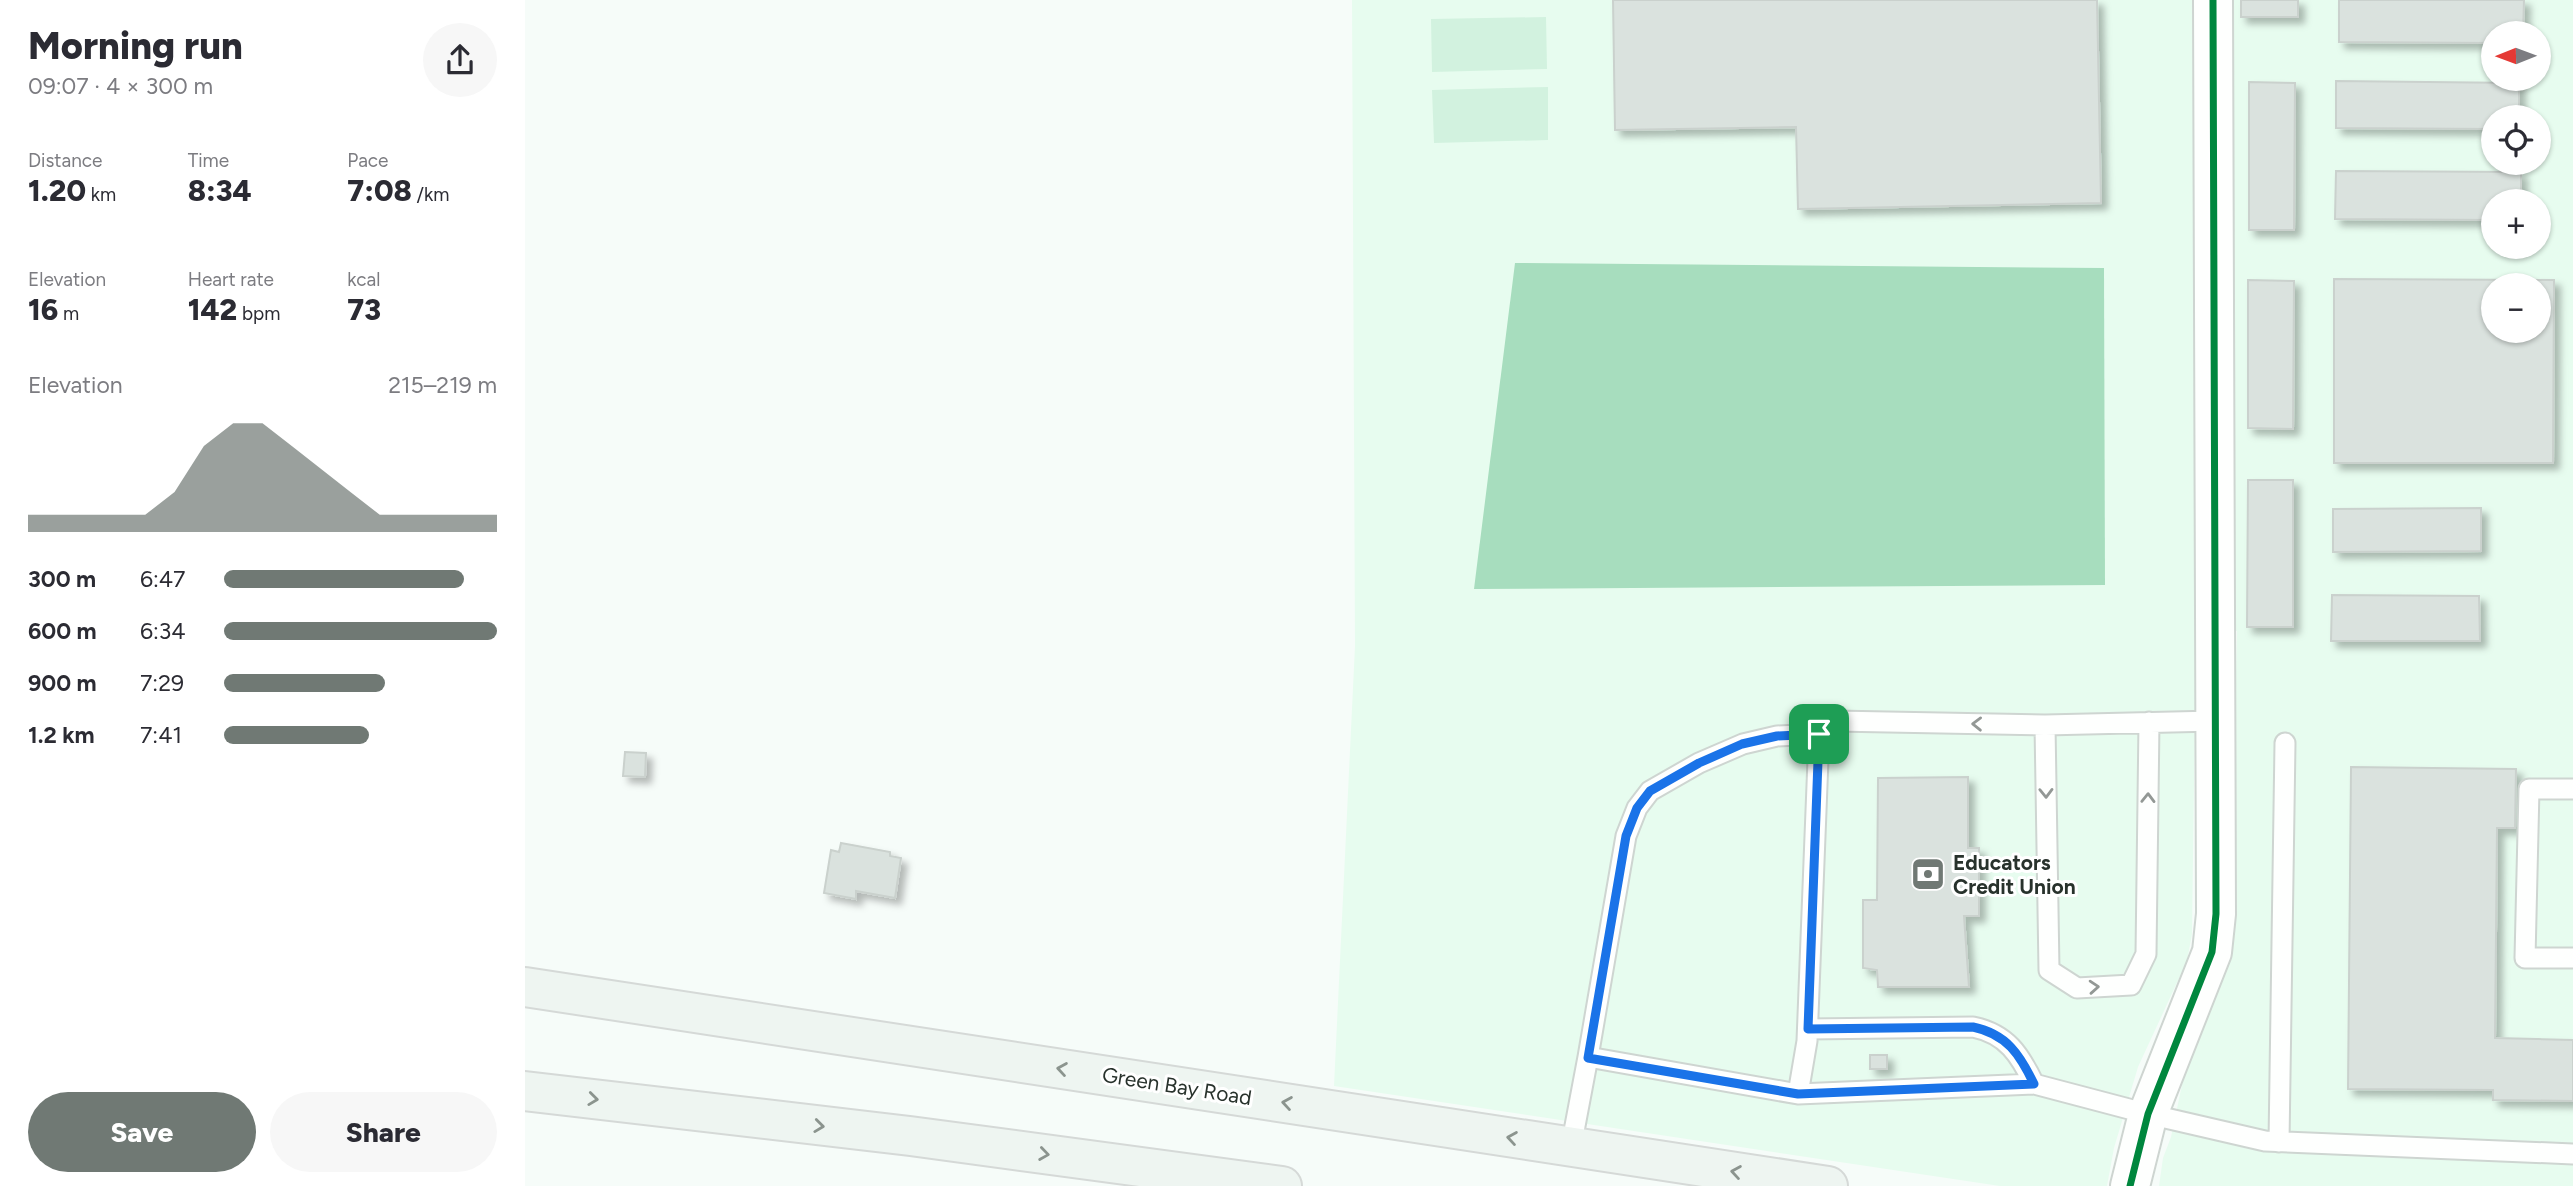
<!DOCTYPE html>
<meta charset="utf-8">
<style>
:root{--surface:#fff;--page:#f7f7f7;--text:#2b2b33;--muted:#7c7c81;--accent:#707974}
body{margin:0;font-family:Figtree,sans-serif;background:var(--page);color:var(--text);height:100vh;display:flex;flex-direction:column;font-size:26px;white-space:nowrap}
*{box-sizing:border-box;margin:0}
p{font-size:23px;color:var(--muted)}
.icon{flex:none;width:38px;height:38px;fill:none;stroke:currentColor;stroke-width:2;stroke-linecap:round;stroke-linejoin:round}
.map{position:relative;flex:1;overflow:hidden}
.details{display:flex;flex-direction:column;background:var(--surface);width:525px}
.details>*{flex:none}
.needle{width:46px;rotate:269deg}
.buttons{position:absolute;left:1956px;top:21px;display:grid;gap:14px}
.buttons a{display:grid;place-items:center;width:70px;height:70px;border-radius:50%;background:var(--surface);box-shadow:0 2px 5px #0004;font-size:35px}
.pin{position:absolute;display:grid;place-items:center;width:60px;height:60px;color:#fff;margin:-30px;border-radius:14px;box-shadow:0 4px 10px #0006}
.round{display:grid;place-items:center;flex:none;width:74px;height:74px;border-radius:37px;background:var(--page)}
.headline{display:flex;align-items:center;justify-content:space-between;height:119px;padding:0 28px}
h1{font-size:38px;font-weight:800;line-height:52px}
.stats{display:grid;grid-template-columns:repeat(3,1fr);gap:10px;height:119px;padding:7px 28px}
.stats div{display:grid;align-content:center}
.stats b{font-size:30px;font-weight:800}
.stats small{font-size:19px;font-weight:400}
.stats p{font-size:19px}
.chart{height:196px;padding:14px 28px}
.chart p{display:flex;justify-content:space-between}
.chart svg{width:100%;height:126px;margin-top:7px;fill:var(--accent);opacity:.7}
.primary-button{display:flex;gap:14px;margin-top:auto;padding:14px 28px}
.primary-button a{flex:1;height:80px;border-radius:42px;background:var(--accent);color:#fff;font-size:28px;font-weight:800;line-height:80px;text-align:center}
.primary-button a+a{background:var(--page);color:var(--text)}
ul{padding:0 28px;list-style:none;font-size:23px}
li{display:grid;grid-template-columns:112px 84px 1fr;align-items:center;height:52px}
li i{height:18px;border-radius:9px;background:var(--accent)}
main{display:flex;flex:1;min-height:0}
.map>svg:first-child{display:block}
</style>
<main>
<section class="details">
<div class="headline"><div><h1>Morning run</h1><p>09:07 · 4 × 300 m</p></div><a class="round"><svg class="icon" aria-label="share" viewBox="0 0 24 24"><path d="M12 15V3M7 8l5-5 5 5M5 13v7h14v-7"/></svg></a></div>
<div class="stats">
<div><p>Distance</p><b>1.20<small> km</small></b></div>
<div><p>Time</p><b>8:34</b></div>
<div><p>Pace</p><b>7:08<small> /km</small></b></div>
</div>
<div class="stats">
<div><p>Elevation</p><b>16<small> m</small></b></div>
<div><p>Heart rate</p><b>142<small> bpm</small></b></div>
<div><p>kcal</p><b>73</b></div>
</div>
<div class="chart"><p><span>Elevation</span>215–219 m</p>
<svg viewBox="0 0 160 44" preserveAspectRatio="none"><path d="M0 44V38L10 38L20 38L30 38L40 38L50 30L60 14L70 6L80 6L90 14L100 22L110 30L120 38L130 38L140 38L150 38L160 38V44z"/></svg>
</div>
<ul>
<li><b>300 m</b>6:47<i style="width:88%"></i></li>
<li><b>600 m</b>6:34<i style="width:100%"></i></li>
<li><b>900 m</b>7:29<i style="width:59%"></i></li>
<li><b>1.2 km</b>7:41<i style="width:53%"></i></li>
</ul>
<div class="primary-button"><a>Save</a><a>Share</a></div>
</section>
<div class="map">
<svg width="2048" height="1186" viewBox="0 0 2048 1186">
<defs>
<filter id="shadow"><feDropShadow dx="6" dy="6" stdDeviation="3.5" flood-color="#0004"/></filter>
</defs>
<rect width="100%" height="100%" fill="#f6fcf9"/>
<path fill="#e7fcef" fill-rule="evenodd" d="M827,0H2048V1186H1634L1638,1158L1646,1137L1662,1061L1698,978L1704,952L1712,631L1671,632L1667,934L1662,961L1613,1067L1589,1148L1582,1186H1475L809,1086L830,646ZM1969,33H2014V79H1969ZM1969,117H2014V163H1969ZM1969,201H2014V247H1969ZM1969,285H2014V331H1969Z"/>
<path fill="#d2f2df" d="M1021,17L1022,69L907,72L906,19Z
M1023,87V140L909,143L907,90Z"/>
<path fill="#a7ddbe" d="M990,263L1579,268L1580,585L949,589Z"/>
<path fill="#dae2de" stroke="#cad1cd" stroke-width="2" fill-rule="evenodd" filter="url(#shadow)" d="M1088,0H1572L1576,203L1273,209L1271,127L1090,130Z
M1716,0H1773V17H1716Z
M1814,0H1999L1998,33H1969V43L1814,42Z
M1811,81L1994,83V117H1969V129L1811,128Z
M1724,82L1770,83L1769,230H1724Z
M1811,171L1996,172V201H1969V220L1810,219Z
M1809,279L2029,280L2028,463H1809ZM1969,285H2014V331H1969Z
M1723,280L1769,281L1768,429L1723,428Z
M1723,480H1768V627H1722Z
M1956,508V551L1808,552V509Z
M1807,595L1954,596L1955,641H1806Z
M100,752L121,753L120,777L98,776Z
M1826,767L1991,769L1990,828H1972L1970,1038L2048,1040V1101L1968,1100V1090L1823,1089Z
M1443,777V848H1454V916H1439L1444,987H1353L1352,970L1338,968V900H1352L1353,778Z
M316,843L365,852V856L376,858L370,898L331,891V899L299,893L306,850L314,852Z
M1345,1055H1362V1069H1345Z"/>
<g fill="none" stroke-linecap="round" stroke-linejoin="round">
<g stroke="#ced5d1" stroke-width="23">
<path id="lane" d="M1520,725L1524,970L1552,988L1606,985L1621,954L1624,722
M2048,789H2004L2000,958H2048
M1283,1029L1448,1027C1482,1034 1495,1055 1509,1084
M1063,1057L1101,836L1112,808L1125,791L1174,763L1218,744L1252,736L1294,734
M1273,1094L1282,1041L1294,734L1310,721L1520,725L1690,721
M1754,1142L1760,743
M1046,1147L1063,1057L1273,1094L1509,1084L1623,1114L1740,1141L2048,1154"/>
</g>
<g stroke="#ced5d1" stroke-width="42">
<path id="street" d="M1605,1186L1623,1114L1687,952L1691,914L1688,0"/>
</g>
<g stroke="#d5d9d7" stroke-width="42">
<path id="primary" d="M0,987L1303,1186
M0,1091L385,1136L757,1186"/>
</g>
<use href="#lane" stroke="#fefffe" stroke-width="19"/>
<use href="#street" stroke="#fefffe" stroke-width="38"/>
<use href="#primary" stroke="#eef5f1" stroke-width="38"/>
<g stroke="#fff" stroke-width="11">
<path id="cycleway" d="M1605,1186L1623,1114L1687,952L1691,914L1688,0"/>
</g>
<use href="#cycleway" stroke="#00873e" stroke-width="7"/>
</g>
<defs><path id="oneway-chevron" d="M-2-3.5L2.5 0L-2 3.5" fill="none" stroke-width="1.6" stroke-linecap="round" stroke-linejoin="round" transform="scale(1.75)"/></defs>
<g stroke="#939895">
<use href="#oneway-chevron" transform="translate(1452 724) rotate(-179)"/>
<use href="#oneway-chevron" transform="translate(1521 793) rotate(89)"/>
<use href="#oneway-chevron" transform="translate(1623 798) rotate(-89)"/>
<use href="#oneway-chevron" transform="translate(1569 987) rotate(-4)"/>
</g>
<g stroke="#8b948e">
<use href="#oneway-chevron" transform="translate(537 1069) rotate(-171)"/>
<use href="#oneway-chevron" transform="translate(68 1099) rotate(7)"/>
<use href="#oneway-chevron" transform="translate(762 1103) rotate(-171)"/>
<use href="#oneway-chevron" transform="translate(294 1126) rotate(7)"/>
<use href="#oneway-chevron" transform="translate(987 1138) rotate(-171)"/>
<use href="#oneway-chevron" transform="translate(519 1154) rotate(8)"/>
<use href="#oneway-chevron" transform="translate(1211 1172) rotate(-171)"/>
</g>
<g fill="none" stroke-linecap="round" stroke-linejoin="round">
<g stroke="#fff" stroke-width="14">
<path id="route" d="M1294,734L1283,1029L1448,1027C1482,1034 1495,1055 1509,1084L1273,1094L1063,1058L1101,836L1112,808L1125,791L1174,763L1217,744L1252,736Z"/>
</g>
<use href="#route" stroke="#1a73e8" stroke-width="9"/>
</g>
<defs>
<g id="bank-square" transform="scale(1.75)"><rect x="-9" y="-9" width="18" height="18" rx="4" fill="#707974" stroke="#fff"/><path d="M-6-4H6V4H-6ZM0-2.3a2.3 2.3 0 1 0 0 4.6a2.3 2.3 0 1 0 0-4.6Z" fill="#fff"/></g>
</defs>
<g fill-rule="evenodd">
<use href="#bank-square" x="1403" y="874"/>
</g>
<g text-anchor="middle" dominant-baseline="central" stroke-width="6" stroke-linejoin="round" paint-order="stroke">
<g font-size="21" font-weight="bold" fill="#28322c" stroke="#fff" text-anchor="start">
<text x="1428" y="862">Educators<tspan x="1428" dy="24">Credit Union</tspan></text>
</g>
<g font-size="21" fill="#28322c" stroke="#fff">
<text transform="translate(652 1086) rotate(9)">Green Bay Road</text>
</g>
</g>
</svg>
<div class="buttons">
<a><svg class="needle" viewBox="-14 -14 28 28"><path d="M0-13l5 13h-10z" fill="#e53935"/><path d="M0 13l5-13h-10z" fill="#7c7c81"/></svg></a>
<a><svg class="icon" aria-label="locate" viewBox="0 0 24 24"><circle cx="12" cy="12" r="6"/><path d="M12 2v4M12 18v4M2 12h4M18 12h4"/></svg></a>
<a>+</a>
<a>−</a>
</div>
<div class="pin" style="left:1294px;top:734px;background:#1e9e55"><svg class="icon" aria-label="arrive" viewBox="0 0 24 24"><path d="M6 21V4h12l-3 4 3 4H6"/></svg></div>
</div>
</main>
